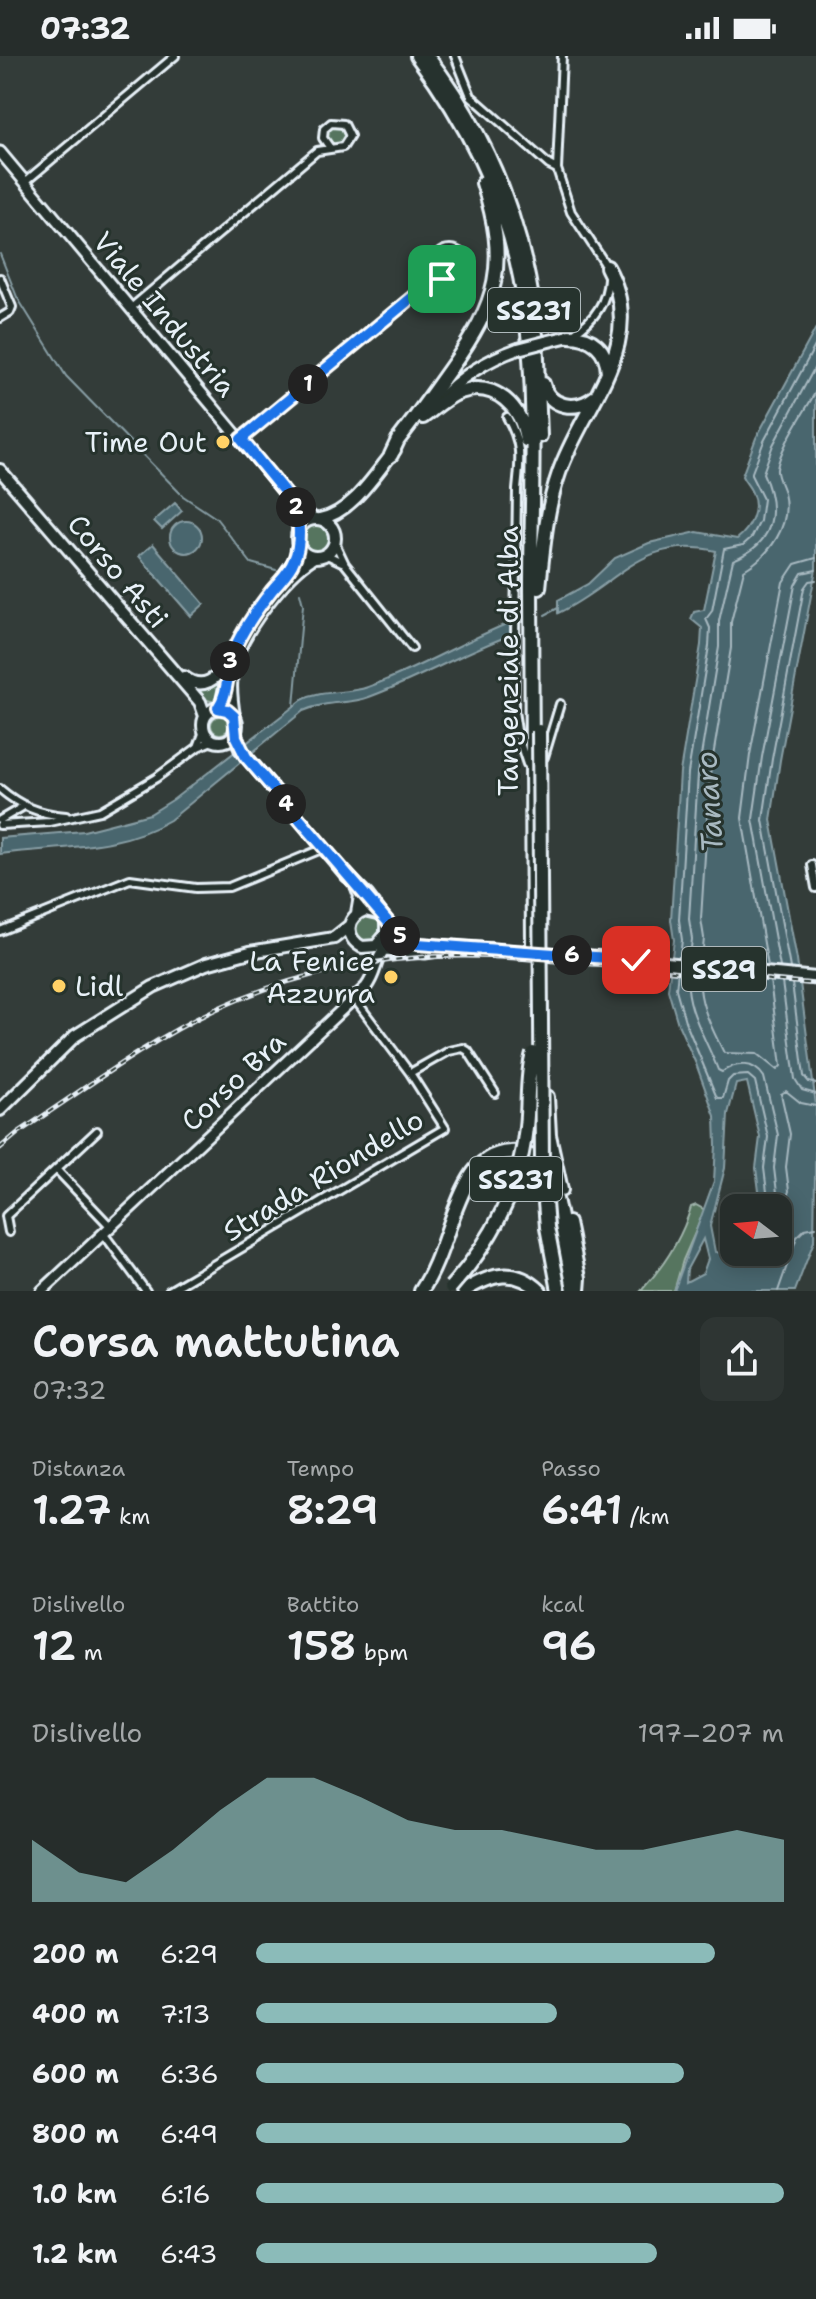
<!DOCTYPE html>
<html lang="it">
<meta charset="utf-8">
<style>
:root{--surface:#262d2b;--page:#2e3533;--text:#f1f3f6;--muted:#a4a8a9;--line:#424947;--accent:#8bbbb9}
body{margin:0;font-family:"Shantell Sans",sans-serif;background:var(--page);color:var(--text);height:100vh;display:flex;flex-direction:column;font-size:30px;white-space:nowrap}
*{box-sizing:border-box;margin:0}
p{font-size:26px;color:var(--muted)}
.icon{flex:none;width:44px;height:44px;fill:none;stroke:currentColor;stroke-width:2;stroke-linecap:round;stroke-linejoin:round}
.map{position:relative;height:1235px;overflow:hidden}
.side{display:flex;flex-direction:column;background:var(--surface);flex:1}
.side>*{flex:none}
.needle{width:52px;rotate:286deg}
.buttons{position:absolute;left:720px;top:1138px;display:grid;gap:16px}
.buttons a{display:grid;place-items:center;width:72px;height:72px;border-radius:16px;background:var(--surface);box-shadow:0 4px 20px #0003,0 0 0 2px var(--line);font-size:40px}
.pin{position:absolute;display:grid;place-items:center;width:68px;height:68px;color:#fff;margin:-34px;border-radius:16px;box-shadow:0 4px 12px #0006}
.km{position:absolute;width:40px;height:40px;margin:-20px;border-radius:50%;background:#222;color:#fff;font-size:22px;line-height:40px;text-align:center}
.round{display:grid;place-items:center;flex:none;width:84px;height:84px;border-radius:16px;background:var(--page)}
.overview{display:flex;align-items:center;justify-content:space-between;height:136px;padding:0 32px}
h1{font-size:44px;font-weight:600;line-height:60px}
.metrics{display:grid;grid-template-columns:repeat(3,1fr);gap:12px;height:136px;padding:8px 32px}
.metrics div{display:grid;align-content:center}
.metrics b{font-size:40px;font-weight:600}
.metrics small{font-size:22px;font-weight:400}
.metrics p{font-size:22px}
.chart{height:224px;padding:16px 32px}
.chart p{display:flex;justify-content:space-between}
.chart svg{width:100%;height:144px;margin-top:8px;fill:var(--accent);opacity:.7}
ul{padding:0 32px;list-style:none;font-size:26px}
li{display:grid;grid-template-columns:128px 96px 1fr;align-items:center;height:60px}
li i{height:20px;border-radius:10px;background:var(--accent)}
.status{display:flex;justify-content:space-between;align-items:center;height:56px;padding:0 40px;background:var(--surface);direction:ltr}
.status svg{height:22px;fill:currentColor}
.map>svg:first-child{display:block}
</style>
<div class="status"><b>07:32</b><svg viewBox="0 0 49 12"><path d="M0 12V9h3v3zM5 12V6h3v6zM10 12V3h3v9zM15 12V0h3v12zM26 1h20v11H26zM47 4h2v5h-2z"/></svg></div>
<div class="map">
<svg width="816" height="1235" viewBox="0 0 816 1235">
<rect width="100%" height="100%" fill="#333c39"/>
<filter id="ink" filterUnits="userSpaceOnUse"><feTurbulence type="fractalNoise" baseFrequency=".0125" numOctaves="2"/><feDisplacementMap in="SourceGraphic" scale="16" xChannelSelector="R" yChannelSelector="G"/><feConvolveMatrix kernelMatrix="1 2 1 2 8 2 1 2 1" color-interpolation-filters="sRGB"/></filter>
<g filter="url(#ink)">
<path fill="#56755e" stroke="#9fb3ab" stroke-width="2" d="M326 80a10 10 0 1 1 20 0a10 10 0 1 1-20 0Z
M436 209a14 14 0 1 1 28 0a14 14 0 1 1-28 0Z
M303 481a14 14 0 1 1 28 0a14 14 0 1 1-28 0Z
M224,617C223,628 224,640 215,646L207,644L199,636L200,630Z
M211 669a9 9 0 1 1 18 0a9 9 0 1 1-18 0Z
M364,857C380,862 382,864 382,881L369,889L355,883L353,868Z
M696,1149L705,1154L683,1204L674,1235H641C663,1211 682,1182 691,1151Z"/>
<path fill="#48666e" stroke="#889ea5" stroke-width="2" fill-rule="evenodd" d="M816,272V513L780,704L771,764L797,904L816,1049L814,1185L795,1235H674L714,1125L716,1089L715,1060L696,1008L678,968L668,934L674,884L671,864L680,716L701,589L702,572L691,563L694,556L704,554L716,495C641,478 618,529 558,557V544L588,528L615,502L649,487L697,476L737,483C750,473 760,454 752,437C750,430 745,427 742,420L756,382ZM747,1026L760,1081L756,1112L759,1135L752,1152H778V1196H734V1187L721,1197L715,1196L710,1170L725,1112L728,1058L736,1028ZM703,1183L708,1203L703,1217L686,1226L687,1213Z
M175,447L182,455L162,473L154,465Z
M170 481a16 16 0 1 1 32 0a16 16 0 1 1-32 0Z
M153,488L204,548L191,560L139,500Z
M511,566V579C462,597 418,623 369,641C348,649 328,644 303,655L170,764C118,795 58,790 0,798V782L84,775L150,758L174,743L302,644C323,633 346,639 368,631C418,613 462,586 511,566Z"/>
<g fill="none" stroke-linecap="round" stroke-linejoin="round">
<path stroke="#a8b9c1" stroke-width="2" d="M680,901L682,884L679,864L688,717L709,590L710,572L706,563L712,555L724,493L743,489L752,481L760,465L763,443L751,419L764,385L816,288
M690,902L692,883L689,863L698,718L719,591V565L733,504C775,487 780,455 763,417L773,389L816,309
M702,904L704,882L701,863L710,719L731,592V566L744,514C770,499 792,469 784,437C782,429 776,420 777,413C780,391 805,356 816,335
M768,910L742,762L750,699L783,526L795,508L816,502
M780,911L753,763L762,701L795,529L802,517L816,514
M790,912L763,764L772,703L804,532L809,525L816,524
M678,915L676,933L685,965L717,1042H723L728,1025L733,1020L748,1019L755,1025L768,1081L764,1112L767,1136L761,1152
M688,916C684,951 706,982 718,1014L722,1016C736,1006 754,1005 764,1021L778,1079L774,1112L777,1137L772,1152
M700,917C697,946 712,972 724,997L757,998L777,1014L781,1010L770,924
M782,926L795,1023L802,1034L816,1038
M792,927L804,1020L809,1026L816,1028
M778,1166L789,1135L786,1111L790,1078L781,1038L786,1035L801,1047L816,1050
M778,1235L797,1181L805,1173L816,1171"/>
<path stroke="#889ea5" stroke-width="2" d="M0,198L17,241L66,320L183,440L216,462L251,507L276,514
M545,559L558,552
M294,650L303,549L300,537"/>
<g stroke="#e8f1f8" stroke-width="12">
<path id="street" d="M455,0L471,40L549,109L557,113
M562,0L557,113L571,156L607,211
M25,126L175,0
M434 209a16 16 0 1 1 32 0a16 16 0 1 1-32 0Z
M0,222L12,251L10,256L0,262
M131,252L317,95L343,91L350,80L344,68L331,67L324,73L323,82L330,92
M574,277C594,264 607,247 608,222
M507,361C523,389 520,403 517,434L514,655L518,681L527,708
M241,383L438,220
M335,487L345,508L412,592
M327,499L342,506
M198,691L204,675
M544,701L560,648
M0,733C20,750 39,758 66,760
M0,764L24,750
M0,769L50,766L100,755L156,722L198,691L214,684
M812,809L816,832
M0,875L130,823L196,832L229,831L324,792
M410,1017L449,995L463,992L468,995L495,1037
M56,1113L110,1170
M9,1176L6,1160L97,1075
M103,1177L146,1235
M169,1235L445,1072L410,1017L354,942"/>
</g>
<g stroke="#e8f1f8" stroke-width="15">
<path id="secondary" d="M0,96L295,449L315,463
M296,452L298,475
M42,1235L366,931C377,916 374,906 384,894L425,897L451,893"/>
</g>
<g stroke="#e8f1f8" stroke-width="16">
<path id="primary" d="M545,286L569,280
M437,346C460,321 486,304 518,293
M0,414L200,646L205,660
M297 482a19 19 0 1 1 38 0a19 19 0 1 1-38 0Z
M320,463C352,457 375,418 395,394
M285,518L295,504L298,488
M184,621C203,636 217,622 229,607
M218,652L222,646L226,625
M203 669a17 17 0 1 1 34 0a17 17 0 1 1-34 0Z
M234,660C231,641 229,622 235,604C244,573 286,518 314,501
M235,674L240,693L347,820
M343,815L368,840L395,876L417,888L636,904L816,922
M357,857L360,840L357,832
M378,857L365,854C346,861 344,881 362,891L376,890L386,878V866
M381,886L417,892
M0,1054L75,980L153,931L206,908L250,896L334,882L349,870"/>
</g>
<g stroke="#e8f1f8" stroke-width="18">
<path id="highway" d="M417,0C474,76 515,163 526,259C537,348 531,441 531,531C531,650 532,769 533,888
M427,0C485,75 521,162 534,256
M536,278L540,380
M569,280C592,280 607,293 608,316
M543,328C549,352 577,356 595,341
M423,361C435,352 446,341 460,336C495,324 522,351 526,384
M391,399L398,384C416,361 433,337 450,313C498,246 509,208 483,127
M539,532C543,493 546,454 559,417C582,349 650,287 607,211
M547,1041L549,1079L561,1134
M568,1167L579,1222L578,1235
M421,1235C444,1201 449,1157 470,1122C479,1107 492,1097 510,1096C522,1095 535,1100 542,1109C560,1131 566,1205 571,1235
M464,1235C491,1218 515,1211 540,1235"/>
</g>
<use href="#street" stroke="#26332d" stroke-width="6"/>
<use href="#secondary" stroke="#26332d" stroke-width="9"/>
<use href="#primary" stroke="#26332d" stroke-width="10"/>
<use href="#highway" stroke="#26332d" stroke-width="12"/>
<g stroke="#e8f1f8" stroke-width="5">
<path id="rail" d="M0,1092L19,1076C83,1034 145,987 214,954C291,918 382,899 466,900C513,900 559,906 605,909C675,915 746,922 816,928"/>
</g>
<use href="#rail" stroke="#26332d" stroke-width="2" stroke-dasharray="6" stroke-linecap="butt"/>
<g stroke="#e8f1f8" stroke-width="16" stroke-linecap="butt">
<path id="primary-bridge" d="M518,293L545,286"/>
</g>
<g stroke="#e8f1f8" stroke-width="18" stroke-linecap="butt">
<path id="highway-bridge" d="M539,675L542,1109L547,1171L559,1235
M451,1231C492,1185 520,1133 526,1071C529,1047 526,1021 533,997"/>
</g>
<use href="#primary-bridge" stroke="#26332d" stroke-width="10"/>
<use href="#highway-bridge" stroke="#26332d" stroke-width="12"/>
</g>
</g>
<g fill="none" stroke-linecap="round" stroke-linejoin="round" filter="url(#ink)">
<g stroke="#fff" stroke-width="16">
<path id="route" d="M442,223L438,220L241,383L295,449C300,465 301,489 294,504C290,516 279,525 272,534C258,552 244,571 235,592C226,611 230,635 218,652L227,654L234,660L236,681L246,701L401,881L417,888L636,904"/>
</g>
<use href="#route" stroke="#1a73e8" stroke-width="10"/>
</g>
<g fill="#ffd166" stroke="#26332d" stroke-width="3">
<circle cx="223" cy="386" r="8"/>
<circle cx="391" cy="921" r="8"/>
<circle cx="59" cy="930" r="8"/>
</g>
<g text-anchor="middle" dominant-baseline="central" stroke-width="6" stroke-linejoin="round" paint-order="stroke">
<g fill="#26332d" stroke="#aeb8bb" stroke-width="2">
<rect x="488" y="232" width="92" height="44" rx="6"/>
<rect x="682" y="891" width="84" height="44" rx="6"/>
<rect x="470" y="1101" width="92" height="44" rx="6"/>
</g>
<g font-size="26" font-weight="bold" fill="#e8f1f8">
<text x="534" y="254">SS231</text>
<text x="724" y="913">SS29</text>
<text x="516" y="1123">SS231</text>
</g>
<g font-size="28" fill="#e8f1f8" stroke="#26332d">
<text transform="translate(165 258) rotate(50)">Viale Industria</text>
<text transform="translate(118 515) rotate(50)">Corso Asti</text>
<text transform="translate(508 605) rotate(-90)">Tangenziale di Alba</text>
<text transform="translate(233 1025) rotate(-43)">Corso Bra</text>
<text transform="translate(323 1119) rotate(-31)">Strada Riondello</text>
</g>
<g font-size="28" fill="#e8f1f8" stroke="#26332d" text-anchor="end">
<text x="207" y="386">Time Out</text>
<text x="375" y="905">La Fenice<tspan x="375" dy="32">Azzurra</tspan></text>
<text x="75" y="930" text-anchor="start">Lidl</text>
</g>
<g font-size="30" font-style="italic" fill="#a8b9c1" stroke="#26332d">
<text transform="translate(709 746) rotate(-94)">Tanaro</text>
</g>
</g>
</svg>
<div class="buttons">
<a><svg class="needle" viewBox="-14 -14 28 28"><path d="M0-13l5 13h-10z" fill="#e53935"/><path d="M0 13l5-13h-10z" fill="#a4a8a9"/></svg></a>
</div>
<div class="pin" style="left:442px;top:223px;background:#1e9e55"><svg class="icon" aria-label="arrive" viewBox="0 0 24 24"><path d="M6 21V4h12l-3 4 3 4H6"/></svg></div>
<div class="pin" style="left:636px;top:904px;background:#d93025"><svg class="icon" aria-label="check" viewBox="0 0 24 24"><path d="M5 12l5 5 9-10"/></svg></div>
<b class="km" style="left:308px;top:328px">1</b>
<b class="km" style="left:296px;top:451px">2</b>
<b class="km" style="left:230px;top:605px">3</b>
<b class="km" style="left:286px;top:748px">4</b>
<b class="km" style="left:400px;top:880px">5</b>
<b class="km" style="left:572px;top:899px">6</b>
</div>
<section class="side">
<div class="overview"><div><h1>Corsa mattutina</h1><p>07:32</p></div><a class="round"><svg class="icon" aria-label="share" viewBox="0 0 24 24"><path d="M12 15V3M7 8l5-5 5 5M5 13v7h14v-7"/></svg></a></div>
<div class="metrics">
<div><p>Distanza</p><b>1.27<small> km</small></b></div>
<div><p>Tempo</p><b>8:29</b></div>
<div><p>Passo</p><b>6:41<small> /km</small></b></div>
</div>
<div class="metrics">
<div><p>Dislivello</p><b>12<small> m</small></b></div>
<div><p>Battito</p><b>158<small> bpm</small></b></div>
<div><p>kcal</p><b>96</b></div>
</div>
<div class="chart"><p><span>Dislivello</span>197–207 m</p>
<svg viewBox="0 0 160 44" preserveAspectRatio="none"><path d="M0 44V25L10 35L20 38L30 28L40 16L50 6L60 6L70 12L80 19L90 22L100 22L110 25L120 28L130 28L140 25L150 22L160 25V44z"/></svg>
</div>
<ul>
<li><b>200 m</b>6:29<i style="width:87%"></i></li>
<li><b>400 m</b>7:13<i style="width:57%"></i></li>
<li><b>600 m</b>6:36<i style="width:81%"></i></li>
<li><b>800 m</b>6:49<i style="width:71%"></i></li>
<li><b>1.0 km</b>6:16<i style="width:100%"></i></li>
<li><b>1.2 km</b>6:43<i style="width:76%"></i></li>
</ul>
</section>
